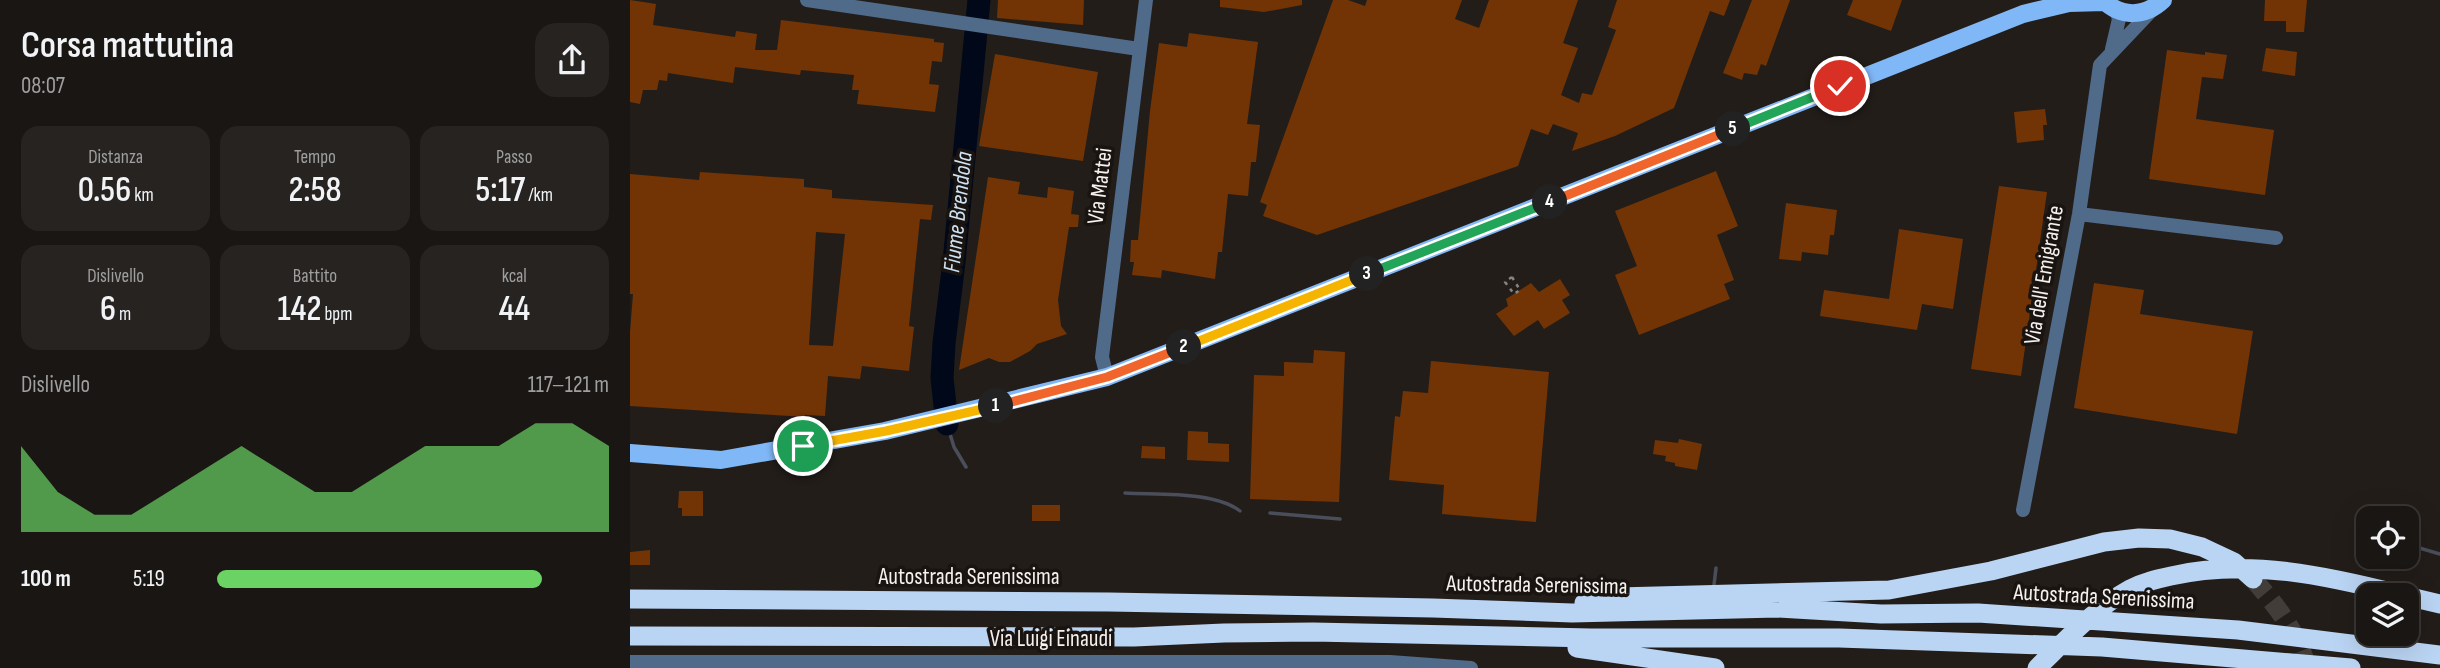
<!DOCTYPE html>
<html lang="it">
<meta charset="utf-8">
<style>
:root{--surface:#1a1613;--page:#272321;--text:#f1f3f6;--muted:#9f9fa0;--line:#383533;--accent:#6bd363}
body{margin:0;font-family:"Sofia Sans Condensed",sans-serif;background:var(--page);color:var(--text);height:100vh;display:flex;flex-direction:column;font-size:26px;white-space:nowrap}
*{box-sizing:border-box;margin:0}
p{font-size:23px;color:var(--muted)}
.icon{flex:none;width:38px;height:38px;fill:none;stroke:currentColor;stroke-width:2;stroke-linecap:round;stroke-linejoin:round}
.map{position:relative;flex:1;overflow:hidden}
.details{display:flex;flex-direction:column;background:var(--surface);width:630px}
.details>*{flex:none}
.tools{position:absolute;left:1726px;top:506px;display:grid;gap:14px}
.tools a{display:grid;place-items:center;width:63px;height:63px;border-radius:14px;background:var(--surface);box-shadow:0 7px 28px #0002,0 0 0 2px var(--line);font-size:35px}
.pin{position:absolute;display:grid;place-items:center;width:60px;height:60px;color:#fff;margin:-30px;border:4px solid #fff;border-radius:50%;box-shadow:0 2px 7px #0007}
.km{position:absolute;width:35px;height:35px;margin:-18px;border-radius:50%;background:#222;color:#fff;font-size:19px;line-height:35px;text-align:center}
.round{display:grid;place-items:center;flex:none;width:74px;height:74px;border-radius:21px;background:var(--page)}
.headline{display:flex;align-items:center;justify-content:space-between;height:119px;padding:0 21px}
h1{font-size:38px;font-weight:600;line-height:52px}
.metrics{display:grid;grid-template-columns:repeat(3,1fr);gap:10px;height:119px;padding:7px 21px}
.metrics div{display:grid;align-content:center;border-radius:18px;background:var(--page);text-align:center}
.metrics b{font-size:35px;font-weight:600}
.metrics small{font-size:19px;font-weight:400}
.metrics p{font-size:19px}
.chart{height:196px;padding:14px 21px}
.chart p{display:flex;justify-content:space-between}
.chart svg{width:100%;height:126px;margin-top:7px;fill:var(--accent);opacity:.7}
ul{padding:0 21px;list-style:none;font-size:23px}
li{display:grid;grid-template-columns:112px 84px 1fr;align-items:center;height:52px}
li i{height:18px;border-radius:9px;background:var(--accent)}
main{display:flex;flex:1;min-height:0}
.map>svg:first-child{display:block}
</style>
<main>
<section class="details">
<div class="headline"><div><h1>Corsa mattutina</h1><p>08:07</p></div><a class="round"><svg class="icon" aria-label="share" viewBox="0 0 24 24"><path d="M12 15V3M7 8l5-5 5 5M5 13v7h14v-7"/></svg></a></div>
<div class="metrics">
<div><p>Distanza</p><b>0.56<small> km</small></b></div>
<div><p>Tempo</p><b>2:58</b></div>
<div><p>Passo</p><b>5:17<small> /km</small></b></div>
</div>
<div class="metrics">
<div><p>Dislivello</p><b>6<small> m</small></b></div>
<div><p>Battito</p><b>142<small> bpm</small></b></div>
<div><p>kcal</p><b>44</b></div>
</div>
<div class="chart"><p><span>Dislivello</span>117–121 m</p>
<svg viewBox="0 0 160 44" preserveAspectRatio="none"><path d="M0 44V14L10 30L20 38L30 38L40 30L50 22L60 14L70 22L80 30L90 30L100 22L110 14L120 14L130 14L140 6L150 6L160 14V44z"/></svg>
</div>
<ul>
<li><b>100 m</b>5:19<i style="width:83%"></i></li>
</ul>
</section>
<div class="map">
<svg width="1810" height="668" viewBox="0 0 1810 668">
<rect width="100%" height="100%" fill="#221d19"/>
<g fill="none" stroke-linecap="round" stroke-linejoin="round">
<path stroke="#4a4e5a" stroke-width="3.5" d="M317,424L324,447L336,467
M495,493C528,495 585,491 610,511
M640,513L710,519
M1727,530L1738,533
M1776,544L1810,554
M1084,585L1086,568"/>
<path stroke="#00081a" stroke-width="23" d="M317,424L312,378L314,343L324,262L349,0"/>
</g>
<path fill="#723405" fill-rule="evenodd" d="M0,0L26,4L23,25L105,37L106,31L127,34L125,50H147L151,20L304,39V42L314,43L312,62L302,61L299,84L309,85L305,112L227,104L229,90H222L224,75L171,70L170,75L105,67L103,83L38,73L37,81L29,80L27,90H13L10,104L0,102Z
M368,0H454L453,25L367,18Z
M590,0H672V5L634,12L590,7Z
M703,0H718L735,6L737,0H832L825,19L849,28L859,0H948L933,43L948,48L931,95L949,103L952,93L962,95L986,30L978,27L987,0H1100L1094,16L1080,11L1044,108L985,136L942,151L948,133L923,124L918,135L901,129L888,166L687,235L633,216L637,205L630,202Z
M1122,0H1160L1136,66L1131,64L1127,75L1114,73L1112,80L1093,73Z
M1223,0H1272L1261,31L1217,15Z
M1635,0H1677L1674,32H1656V21H1634Z
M559,33L628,42L617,124L630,125L626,162H621L618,196L598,194L592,252H588L585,279L532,270L531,278L502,275L504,262H500L501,240H508L520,111L529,43L557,47Z
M1636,48L1667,52L1665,76L1632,71Z
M1537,50L1575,55V52L1597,55L1593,79L1572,77L1566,119L1644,130L1635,195L1519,179Z
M365,54L468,72L453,161L349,146Z
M1415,109L1417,125H1413L1414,140L1387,143L1384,112Z
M1086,171L1108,226L1087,235L1104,280L1094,284L1100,299L1009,335L985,275L1007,266L985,211Z
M70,172L174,179V187L202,190V198L303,205L301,220L290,219L279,326L284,327L279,371L232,366L230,379L198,376L195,416L175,415V417L0,406V332L3,294H0V174L69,180ZM186,232L215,234L203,346L179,345Z
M358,177L390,182L388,194L417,198L418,187L444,191L441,214L449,215L448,227H439L428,300L431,326L437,334L407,344L400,351L380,362H369L359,358L329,370Z
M1369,186L1417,192L1391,376L1341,369Z
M1156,203L1207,210L1204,235H1200L1198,255L1172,252L1171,261L1149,259Z
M1269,229L1333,239L1323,309L1292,304L1287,330L1190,316L1194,290L1259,299Z
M930,279L940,295L932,300L940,313L914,329L908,320L884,336L866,314L878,306L876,299L901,283L909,292Z
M1464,283L1514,290L1510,314L1623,331L1607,434L1444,408Z
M684,350L715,352L709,502L620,499L624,375L654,376V362L683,363Z
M801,361L919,372L906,522L812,514L814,485L759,480L765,416L770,417L773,391L798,393Z
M558,431L578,432V443L599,444V462L557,460Z
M1049,439L1072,444L1067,470L1045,466V463L1035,461L1036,456L1023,454L1025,440L1048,443Z
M512,446L535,447V459L511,458Z
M49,491H73V516H52V508H48Z
M402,505H430V521H402Z
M20,550V565H0V552Z"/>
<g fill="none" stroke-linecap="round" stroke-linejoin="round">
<path stroke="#423d39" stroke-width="19" stroke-dasharray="19 10" stroke-linecap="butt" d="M1623,579C1646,605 1669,634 1677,668"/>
<path stroke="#898481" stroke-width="2.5" stroke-dasharray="3.5 5" stroke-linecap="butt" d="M882,277L890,290L884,294L875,282Z"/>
<path stroke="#506a89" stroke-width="14" d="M177,0L509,49
M1482,49L1489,19L1486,10
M1449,214L1646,238
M477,377L472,357L516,0
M1393,510L1449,214L1470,65L1524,8
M0,662H760L841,668"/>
<path stroke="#80b7f7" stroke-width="18" d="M1473,0C1491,18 1515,17 1533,0
M0,453L91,460L255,431L477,377L1393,14L1439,3L1474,2"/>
<path stroke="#bad4f3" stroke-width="19" d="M1776,596L1810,604
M0,599L479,602L803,608L942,613L1147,608L1251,614L1348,613L1608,630L1810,655
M954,603L988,597L1259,590L1361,571L1474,542L1509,538L1540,539L1572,547L1604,562L1623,579
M0,636L504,637L594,633L683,632L961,638H1209L1472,647L1721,668
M947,648L1085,668
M1407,668C1437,639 1464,609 1500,589C1513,582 1527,579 1541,576C1618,558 1698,576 1773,595"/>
</g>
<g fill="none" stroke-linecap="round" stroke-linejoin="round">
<g stroke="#fff" stroke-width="14">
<path id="split-1" d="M173,446L256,431L366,406"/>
</g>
<g stroke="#fff" stroke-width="14">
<path id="split-2" d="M366,406L477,377L554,347"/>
</g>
<g stroke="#fff" stroke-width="14">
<path id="split-3" d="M554,347L737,274"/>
</g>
<g stroke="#fff" stroke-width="14">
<path id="split-4" d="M737,274L920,202"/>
</g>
<g stroke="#fff" stroke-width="14">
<path id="split-5" d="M920,202L1103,129"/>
</g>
<g stroke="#fff" stroke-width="14">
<path id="split-6" d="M1103,129L1210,86"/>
</g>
<use href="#split-1" stroke="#f5b400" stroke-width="9"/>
<use href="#split-2" stroke="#f0652b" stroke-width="9"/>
<use href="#split-3" stroke="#f5b400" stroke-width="9"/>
<use href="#split-4" stroke="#22a559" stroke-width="9"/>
<use href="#split-5" stroke="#f0652b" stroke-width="9"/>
<use href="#split-6" stroke="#22a559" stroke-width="9"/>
</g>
<g text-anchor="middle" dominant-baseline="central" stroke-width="7" stroke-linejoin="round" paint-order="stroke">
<g font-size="23" fill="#f5f1ef" stroke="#191410">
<text transform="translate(470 186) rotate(-83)">Via Mattei</text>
<text transform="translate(1414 275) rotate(-80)">Via dell' Emigrante</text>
<text x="339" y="577">Autostrada Serenissima</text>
<text transform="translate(907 585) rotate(1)">Autostrada Serenissima</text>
<text transform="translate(1474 597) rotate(3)">Autostrada Serenissima</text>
<text x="421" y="639">Via Luigi Einaudi</text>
</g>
<g font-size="24" font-style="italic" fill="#cfe3f4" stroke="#191410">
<text transform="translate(328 212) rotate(-84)">Fiume Brendola</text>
</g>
</g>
</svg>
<div class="tools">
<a><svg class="icon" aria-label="locate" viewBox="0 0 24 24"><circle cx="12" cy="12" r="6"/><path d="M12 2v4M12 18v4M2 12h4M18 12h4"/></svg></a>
<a><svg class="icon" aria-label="layers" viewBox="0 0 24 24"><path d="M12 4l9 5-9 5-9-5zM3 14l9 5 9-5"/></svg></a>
</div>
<div class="pin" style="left:173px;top:446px;background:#1e9e55"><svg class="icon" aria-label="arrive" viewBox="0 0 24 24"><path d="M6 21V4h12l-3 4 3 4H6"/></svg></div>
<div class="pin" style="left:1210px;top:86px;background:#d93025"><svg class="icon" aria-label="check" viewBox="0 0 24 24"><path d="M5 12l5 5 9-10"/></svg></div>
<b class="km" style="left:366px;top:406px">1</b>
<b class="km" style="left:554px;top:347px">2</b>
<b class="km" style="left:737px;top:274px">3</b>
<b class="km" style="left:920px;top:202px">4</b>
<b class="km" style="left:1103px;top:129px">5</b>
</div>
</main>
